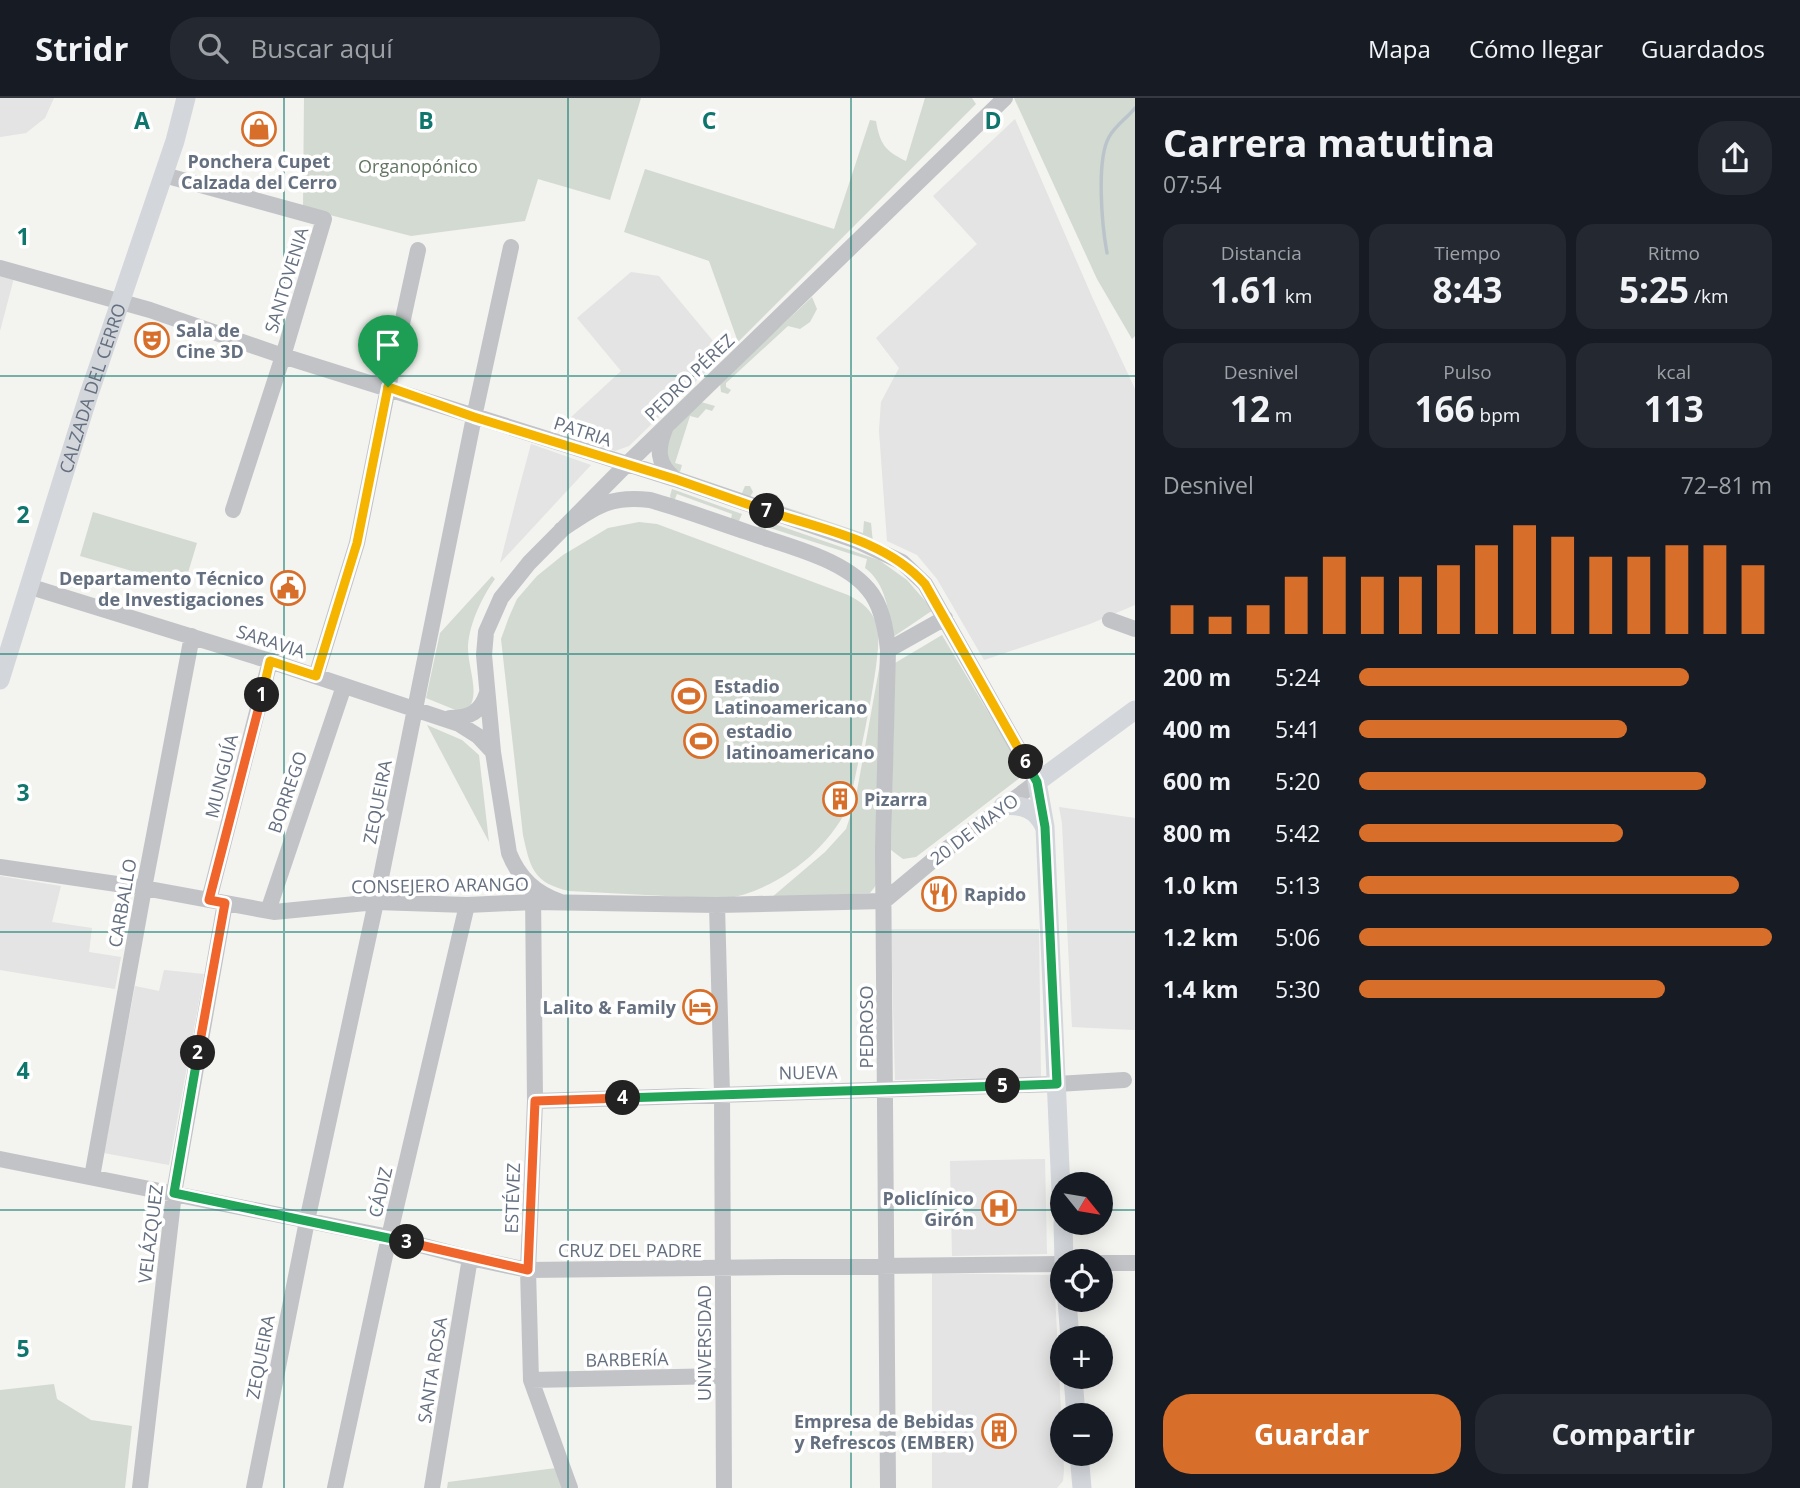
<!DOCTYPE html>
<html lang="es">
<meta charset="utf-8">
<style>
:root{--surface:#171b24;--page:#242831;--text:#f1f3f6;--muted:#9ea1a6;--line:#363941;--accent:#d76f2b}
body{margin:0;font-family:"Open Sans",sans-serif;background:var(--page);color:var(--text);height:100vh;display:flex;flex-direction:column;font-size:26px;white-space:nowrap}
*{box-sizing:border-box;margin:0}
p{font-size:23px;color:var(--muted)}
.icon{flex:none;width:38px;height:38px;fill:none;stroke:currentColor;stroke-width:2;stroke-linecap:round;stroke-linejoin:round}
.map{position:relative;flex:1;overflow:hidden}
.sheet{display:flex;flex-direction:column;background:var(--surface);width:665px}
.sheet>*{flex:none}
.needle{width:46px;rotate:120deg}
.buttons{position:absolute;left:1050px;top:1074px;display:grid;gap:14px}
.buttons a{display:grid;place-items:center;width:63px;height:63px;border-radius:50%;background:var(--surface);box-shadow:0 4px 18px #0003;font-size:35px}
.pin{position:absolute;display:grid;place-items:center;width:60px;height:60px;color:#fff;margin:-72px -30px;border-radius:50% 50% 50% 0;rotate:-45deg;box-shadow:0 0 7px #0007}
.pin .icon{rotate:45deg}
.km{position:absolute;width:35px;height:35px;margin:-18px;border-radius:50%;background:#222;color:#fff;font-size:19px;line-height:35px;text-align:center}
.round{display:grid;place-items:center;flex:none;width:74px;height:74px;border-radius:28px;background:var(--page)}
.headline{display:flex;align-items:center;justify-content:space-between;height:119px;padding:0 28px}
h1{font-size:38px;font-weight:700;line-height:52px}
.metrics{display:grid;grid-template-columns:repeat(3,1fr);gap:10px;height:119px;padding:7px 28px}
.metrics div{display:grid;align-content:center;border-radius:18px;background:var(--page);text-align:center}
.metrics b{font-size:35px;font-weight:700}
.metrics small{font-size:19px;font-weight:400}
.metrics p{font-size:19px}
.chart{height:196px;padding:14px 28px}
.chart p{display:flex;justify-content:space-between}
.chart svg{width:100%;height:126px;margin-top:7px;stroke:var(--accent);stroke-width:6}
.button{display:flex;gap:14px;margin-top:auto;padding:14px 28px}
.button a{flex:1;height:80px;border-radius:28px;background:var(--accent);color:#fff;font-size:28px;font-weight:700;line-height:80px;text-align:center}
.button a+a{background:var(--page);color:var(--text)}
ul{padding:0 28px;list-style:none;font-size:23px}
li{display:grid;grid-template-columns:112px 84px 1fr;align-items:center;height:52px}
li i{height:18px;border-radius:9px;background:var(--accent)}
header{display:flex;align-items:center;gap:42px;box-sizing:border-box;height:98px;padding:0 35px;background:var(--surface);border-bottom:2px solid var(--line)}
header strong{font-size:33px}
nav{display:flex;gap:38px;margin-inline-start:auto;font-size:24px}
.search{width:490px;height:63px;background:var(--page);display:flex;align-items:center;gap:18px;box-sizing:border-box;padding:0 24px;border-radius:28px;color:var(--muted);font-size:26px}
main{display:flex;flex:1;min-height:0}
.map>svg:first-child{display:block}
</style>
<header>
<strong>Stridr</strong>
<div class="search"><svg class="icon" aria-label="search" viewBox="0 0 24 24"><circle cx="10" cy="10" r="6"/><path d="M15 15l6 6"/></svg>Buscar aquí</div>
<nav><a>Mapa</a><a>Cómo llegar</a><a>Guardados</a></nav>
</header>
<main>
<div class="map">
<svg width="1135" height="1390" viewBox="0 0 1135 1390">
<rect width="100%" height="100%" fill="#f3f3ef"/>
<path fill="#e3e4e3" d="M0,0H54L45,20L26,35L0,39Z
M1015,21L1093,201L1135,291V507L1090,526L984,562L937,481L917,457L887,443L879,333L881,304L899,270L876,240L977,146L933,98Z
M631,174L659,178L724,256L629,348L615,353L556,333L621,273L577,220Z
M0,176L14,180L0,233Z
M531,346L591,367L500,465L517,398Z
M1059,709L1135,720V932L1072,929L1062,725Z
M0,778L61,788L52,824L92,830L89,854L121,859L115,891L0,872Z
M891,831H1039L1041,979L895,982Z
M164,872L204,876L169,1067L104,1055L135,888L159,893Z
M1045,1061L1047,1156L952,1158L950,1063Z
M932,1175L1054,1177L1064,1372L1063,1383L1057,1390H932Z"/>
<path fill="#d3dad1" d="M304,0H641L610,102L538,81L525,123L411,138L303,110Z
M925,0H972L976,6L738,244L709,163L624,134L645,71L834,131L870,22L876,23C880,46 885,53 906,63Z
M1014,0H1135V238L1132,241L1097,181Z
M812,199L817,211L810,224L800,231L788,228L726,285V289L731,292L728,296L721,294L720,285Z
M701,304L715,308L712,313L706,311L698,320L690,318L675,365L682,367L680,374L742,395L745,388H750L753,394L749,400L678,377L665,363L668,337Z
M672,391L742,416L739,423L731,421L732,416L677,396L675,401H671L670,398Z
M772,395L778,398L776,406L863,435L864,423L871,425L873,445L765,405L767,397Z
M93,414L197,445L184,488L80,458Z
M760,421L879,462L907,482L933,512L893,539C889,515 886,485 865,470L867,461L767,429L765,432L758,430Z
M639,424L657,426L848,497C862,504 872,512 877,527C885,551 856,672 850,704C830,752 776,793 724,801L569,793C533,785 530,769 523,737L501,541L509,519L517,501L537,478L563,457L608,430Z
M492,478L495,481C482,499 470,524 468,547C467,569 481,594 468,612L458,613L426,600L440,535Z
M942,537L1025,676L916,759L903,761L891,752L895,565Z
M883,549L877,786L870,795L771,800L825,754L846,731L855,704Z
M427,627L462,642L479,657L489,744Z
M54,1286L57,1301L91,1322L132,1328L125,1390H0V1292Z
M556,1370L562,1390H447L448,1384Z"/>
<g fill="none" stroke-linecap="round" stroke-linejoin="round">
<path stroke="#bcc4cb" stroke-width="3.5" d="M1107,155C1102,128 1096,62 1109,39C1115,28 1127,20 1135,10"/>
<path stroke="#c1c3c7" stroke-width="16" d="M164,77L324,121L283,258L233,412
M0,170L150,212L283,258L675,381L857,443L902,464L925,486L1037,684L944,753L884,803
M665,331C657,351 657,365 673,379
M561,432C594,410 608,397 650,402C682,411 714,423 747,434C784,447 842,460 868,491C882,507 886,531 888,552L883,751L888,1390
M28,488L270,563L459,626L478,638L493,654
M1110,522L1135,531
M888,552L945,520
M316,578L357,445L388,290L418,152
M450,620C470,620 481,614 487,595
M0,769L144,790L274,814L376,804L467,807L534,804L717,807L884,803
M533,794L535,1003L528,1172L531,1282L570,1390
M209,802L270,563
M561,804C535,795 519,780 509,755L493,654L484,557L486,534L501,500L529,465L626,367L1005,0
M717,807L722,996L724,1390
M268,813L344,588
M535,1003L1057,986L1124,982
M0,1061L389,1139L470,1160L528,1172L1062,1166
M92,1079L144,790L192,538
M1101,1165H1135
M531,1282L723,1278
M140,1390L174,1095L225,805
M254,1390L307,1123L376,804L474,319L511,149
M335,1390L389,1139L467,807
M432,1390L470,1160"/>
<g stroke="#d3d6db" stroke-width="19">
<path id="s1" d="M0,582L88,299L175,43L186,0"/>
<path d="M1003,708C1022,706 1036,711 1044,728"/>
<path d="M1062,1116L1045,729L1037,684L1135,612"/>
<path d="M1063,1125L1064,1164"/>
<path d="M1067,1202L1070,1241"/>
<path d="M1073,1279L1076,1318"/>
<path d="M1079,1356L1082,1390"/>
</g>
</g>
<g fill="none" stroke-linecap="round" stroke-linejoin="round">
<g stroke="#fff" stroke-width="14">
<path id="split-1" d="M262,597L270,563L316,578L357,445L388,289"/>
</g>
<g stroke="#fff" stroke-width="14">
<path id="split-2" d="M198,955L225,805L209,802L262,597"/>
</g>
<g stroke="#fff" stroke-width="14">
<path id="split-3" d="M198,955L174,1095L407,1144"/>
</g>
<g stroke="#fff" stroke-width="14">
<path id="split-4" d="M407,1144L528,1172L535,1003L623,1000"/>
</g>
<g stroke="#fff" stroke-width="14">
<path id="split-5" d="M623,1000L1003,988"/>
</g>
<g stroke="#fff" stroke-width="14">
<path id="split-6" d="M1003,988L1057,986L1045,729L1037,684L1026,664"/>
</g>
<g stroke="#fff" stroke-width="14">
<path id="split-7" d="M767,413C821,431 886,442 925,486L1026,664"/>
</g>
<g stroke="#fff" stroke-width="14">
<path id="split-8" d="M388,289L474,319L675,381L767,413"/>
</g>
<use href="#split-1" stroke="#f5b400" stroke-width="9"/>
<use href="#split-2" stroke="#f0652b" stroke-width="9"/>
<use href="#split-3" stroke="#22a559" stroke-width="9"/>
<use href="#split-4" stroke="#f0652b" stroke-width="9"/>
<use href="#split-5" stroke="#22a559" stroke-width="9"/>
<use href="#split-6" stroke="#22a559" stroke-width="9"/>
<use href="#split-7" stroke="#f5b400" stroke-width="9"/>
<use href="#split-8" stroke="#f5b400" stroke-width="9"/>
</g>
<path fill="none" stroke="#0f766e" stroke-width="2" stroke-opacity="0.55" d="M284,0V1390M568,0V1390M851,0V1390M0,278H1135M0,556H1135M0,834H1135M0,1112H1062M1101,1112H1135"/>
<defs>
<g id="shop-ring" transform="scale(1.75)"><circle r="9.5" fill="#fff" stroke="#d76f2b" stroke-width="1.5"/><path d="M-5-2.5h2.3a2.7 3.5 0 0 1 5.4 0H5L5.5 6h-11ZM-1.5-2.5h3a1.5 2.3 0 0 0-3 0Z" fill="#d76f2b"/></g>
<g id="theatre-ring" transform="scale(1.75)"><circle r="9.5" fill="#fff" stroke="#d76f2b" stroke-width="1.5"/><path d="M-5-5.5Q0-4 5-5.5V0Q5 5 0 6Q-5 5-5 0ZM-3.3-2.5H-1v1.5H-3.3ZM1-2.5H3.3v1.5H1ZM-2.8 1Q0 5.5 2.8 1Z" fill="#d76f2b"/></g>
<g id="civic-ring" transform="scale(1.75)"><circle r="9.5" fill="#fff" stroke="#d76f2b" stroke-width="1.5"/><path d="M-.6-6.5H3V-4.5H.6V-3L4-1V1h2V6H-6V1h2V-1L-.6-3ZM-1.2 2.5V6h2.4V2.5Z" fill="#d76f2b"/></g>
<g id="stadium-ring" transform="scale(1.75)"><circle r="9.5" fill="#fff" stroke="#d76f2b" stroke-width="1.5"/><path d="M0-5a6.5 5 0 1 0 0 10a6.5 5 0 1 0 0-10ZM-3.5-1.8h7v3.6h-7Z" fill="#d76f2b"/></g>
<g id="building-ring" transform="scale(1.75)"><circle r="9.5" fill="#fff" stroke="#d76f2b" stroke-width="1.5"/><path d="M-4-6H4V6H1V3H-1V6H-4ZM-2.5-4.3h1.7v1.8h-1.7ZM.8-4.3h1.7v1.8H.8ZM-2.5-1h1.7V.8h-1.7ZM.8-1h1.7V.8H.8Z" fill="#d76f2b"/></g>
<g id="restaurant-ring" transform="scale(1.75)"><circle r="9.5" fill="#fff" stroke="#d76f2b" stroke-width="1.5"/><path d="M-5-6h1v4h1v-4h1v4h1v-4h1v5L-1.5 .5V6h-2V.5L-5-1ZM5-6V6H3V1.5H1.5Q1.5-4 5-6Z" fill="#d76f2b"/></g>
<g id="hotel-ring" transform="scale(1.75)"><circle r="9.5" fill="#fff" stroke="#d76f2b" stroke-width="1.5"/><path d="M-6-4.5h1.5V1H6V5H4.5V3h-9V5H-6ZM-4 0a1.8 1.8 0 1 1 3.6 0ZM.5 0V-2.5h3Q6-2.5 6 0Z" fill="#d76f2b"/></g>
<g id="hospital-ring" transform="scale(1.75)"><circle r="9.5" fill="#fff" stroke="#d76f2b" stroke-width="1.5"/><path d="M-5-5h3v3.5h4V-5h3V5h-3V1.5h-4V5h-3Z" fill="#d76f2b"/></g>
</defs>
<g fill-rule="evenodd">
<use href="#shop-ring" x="259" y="31"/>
<use href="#theatre-ring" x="152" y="242"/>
<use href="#civic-ring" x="288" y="490"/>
<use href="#stadium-ring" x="689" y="598"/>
<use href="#stadium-ring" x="701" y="643"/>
<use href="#building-ring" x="840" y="701"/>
<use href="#restaurant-ring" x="939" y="796"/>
<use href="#hotel-ring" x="700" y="909"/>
<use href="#hospital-ring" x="999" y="1110"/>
<use href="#building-ring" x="999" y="1333"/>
</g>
<g text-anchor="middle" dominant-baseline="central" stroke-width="7" stroke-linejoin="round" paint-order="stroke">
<g font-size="18" font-weight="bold" fill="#646f7f" stroke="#fff" text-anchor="start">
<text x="259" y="63" text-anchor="middle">Ponchera Cupet<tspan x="259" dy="21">Calzada del Cerro</tspan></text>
<text x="176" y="232">Sala de<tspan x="176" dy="21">Cine 3D</tspan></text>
<text x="264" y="480" text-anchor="end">Departamento Técnico<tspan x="264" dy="21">de Investigaciones</tspan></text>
<text x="714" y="588">Estadio<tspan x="714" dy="21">Latinoamericano</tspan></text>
<text x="726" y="633">estadio<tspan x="726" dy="21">latinoamericano</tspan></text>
<text x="864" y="701">Pizarra</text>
<text x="964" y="796">Rapido</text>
<text x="676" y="909" text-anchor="end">Lalito &amp; Family</text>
<text x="974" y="1100" text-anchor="end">Policlínico<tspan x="974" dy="21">Girón</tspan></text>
<text x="974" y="1323" text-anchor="end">Empresa de Bebidas<tspan x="974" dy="21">y Refrescos (EMBER)</tspan></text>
</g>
<g font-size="18" fill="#637662" stroke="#fff">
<text x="418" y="68">Organopónico</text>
</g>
<g font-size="18" fill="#646f7f" stroke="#fff">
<text transform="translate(286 182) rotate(-73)">SANTOVENIA</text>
<text transform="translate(689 279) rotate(-44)">PEDRO PÉREZ</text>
<text stroke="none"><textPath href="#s1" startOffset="306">CALZADA DEL CERRO</textPath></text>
<text transform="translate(583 333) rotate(18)">PATRIA</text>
<text transform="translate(271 543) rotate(18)">SARAVIA</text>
<text transform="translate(221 678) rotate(-76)">MUNGUÍA</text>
<text transform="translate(287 694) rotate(-71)">BORREGO</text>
<text transform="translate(377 704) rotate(-79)">ZEQUEIRA</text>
<text transform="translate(974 731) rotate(-37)">20 DE MAYO</text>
<text transform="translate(440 787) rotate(-1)">CONSEJERO ARANGO</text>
<text transform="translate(122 805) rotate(-80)">CARBALLO</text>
<text transform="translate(866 929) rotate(-90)">PEDROSO</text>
<text transform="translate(808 974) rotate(-1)">NUEVA</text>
<text transform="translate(380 1094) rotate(-77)">CÁDIZ</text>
<text transform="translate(512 1100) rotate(-88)">ESTÉVEZ</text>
<text transform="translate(150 1136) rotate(-83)">VELÁZQUEZ</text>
<text x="630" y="1152">CRUZ DEL PADRE</text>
<text transform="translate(704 1245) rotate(-90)">UNIVERSIDAD</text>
<text transform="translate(260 1259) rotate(-79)">ZEQUEIRA</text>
<text transform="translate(627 1261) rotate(-1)">BARBERÍA</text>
<text transform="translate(432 1272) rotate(-81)">SANTA ROSA</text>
</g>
</g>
<g font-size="23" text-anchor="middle" font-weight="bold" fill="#0f766e" stroke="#fff" stroke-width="7" stroke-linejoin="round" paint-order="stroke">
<text x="142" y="31">A</text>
<text x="426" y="31">B</text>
<text x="709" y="31">C</text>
<text x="993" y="31">D</text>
<text x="23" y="147">1</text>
<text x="23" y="425">2</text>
<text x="23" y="703">3</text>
<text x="23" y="981">4</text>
<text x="23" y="1259">5</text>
</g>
</svg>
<div class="buttons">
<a><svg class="needle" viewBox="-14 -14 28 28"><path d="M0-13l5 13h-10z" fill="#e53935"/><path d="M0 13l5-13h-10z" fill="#9ea1a6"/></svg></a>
<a><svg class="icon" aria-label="locate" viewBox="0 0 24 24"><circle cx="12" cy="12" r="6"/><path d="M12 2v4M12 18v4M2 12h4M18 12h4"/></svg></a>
<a>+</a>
<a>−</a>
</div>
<div class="pin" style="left:388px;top:289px;background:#1e9e55"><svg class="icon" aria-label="arrive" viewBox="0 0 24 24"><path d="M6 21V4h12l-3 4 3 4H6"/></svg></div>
<b class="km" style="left:262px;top:597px">1</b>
<b class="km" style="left:198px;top:955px">2</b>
<b class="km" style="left:407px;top:1144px">3</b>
<b class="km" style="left:623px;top:1000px">4</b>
<b class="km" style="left:1003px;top:988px">5</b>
<b class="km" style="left:1026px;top:664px">6</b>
<b class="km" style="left:767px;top:413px">7</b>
</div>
<section class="sheet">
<div class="headline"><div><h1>Carrera matutina</h1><p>07:54</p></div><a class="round"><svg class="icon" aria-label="share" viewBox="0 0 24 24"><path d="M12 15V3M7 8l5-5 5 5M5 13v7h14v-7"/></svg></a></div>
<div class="metrics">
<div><p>Distancia</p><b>1.61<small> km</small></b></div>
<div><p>Tiempo</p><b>8:43</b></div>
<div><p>Ritmo</p><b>5:25<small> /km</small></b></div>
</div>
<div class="metrics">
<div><p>Desnivel</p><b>12<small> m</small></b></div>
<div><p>Pulso</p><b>166<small> bpm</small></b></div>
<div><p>kcal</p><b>113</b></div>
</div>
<div class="chart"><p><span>Desnivel</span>72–81 m</p>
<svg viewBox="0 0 160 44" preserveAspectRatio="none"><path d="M5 44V34M15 44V38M25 44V34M35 44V24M45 44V17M55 44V24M65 44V24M75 44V20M85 44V13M95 44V6M105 44V10M115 44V17M125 44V17M135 44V13M145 44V13M155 44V20"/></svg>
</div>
<ul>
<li><b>200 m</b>5:24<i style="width:80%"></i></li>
<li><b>400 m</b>5:41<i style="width:65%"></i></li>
<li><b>600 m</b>5:20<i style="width:84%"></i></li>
<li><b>800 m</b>5:42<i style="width:64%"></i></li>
<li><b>1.0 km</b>5:13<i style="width:92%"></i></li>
<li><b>1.2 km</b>5:06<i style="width:100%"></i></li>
<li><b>1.4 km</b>5:30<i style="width:74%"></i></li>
</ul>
<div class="button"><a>Guardar</a><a>Compartir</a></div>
</section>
</main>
